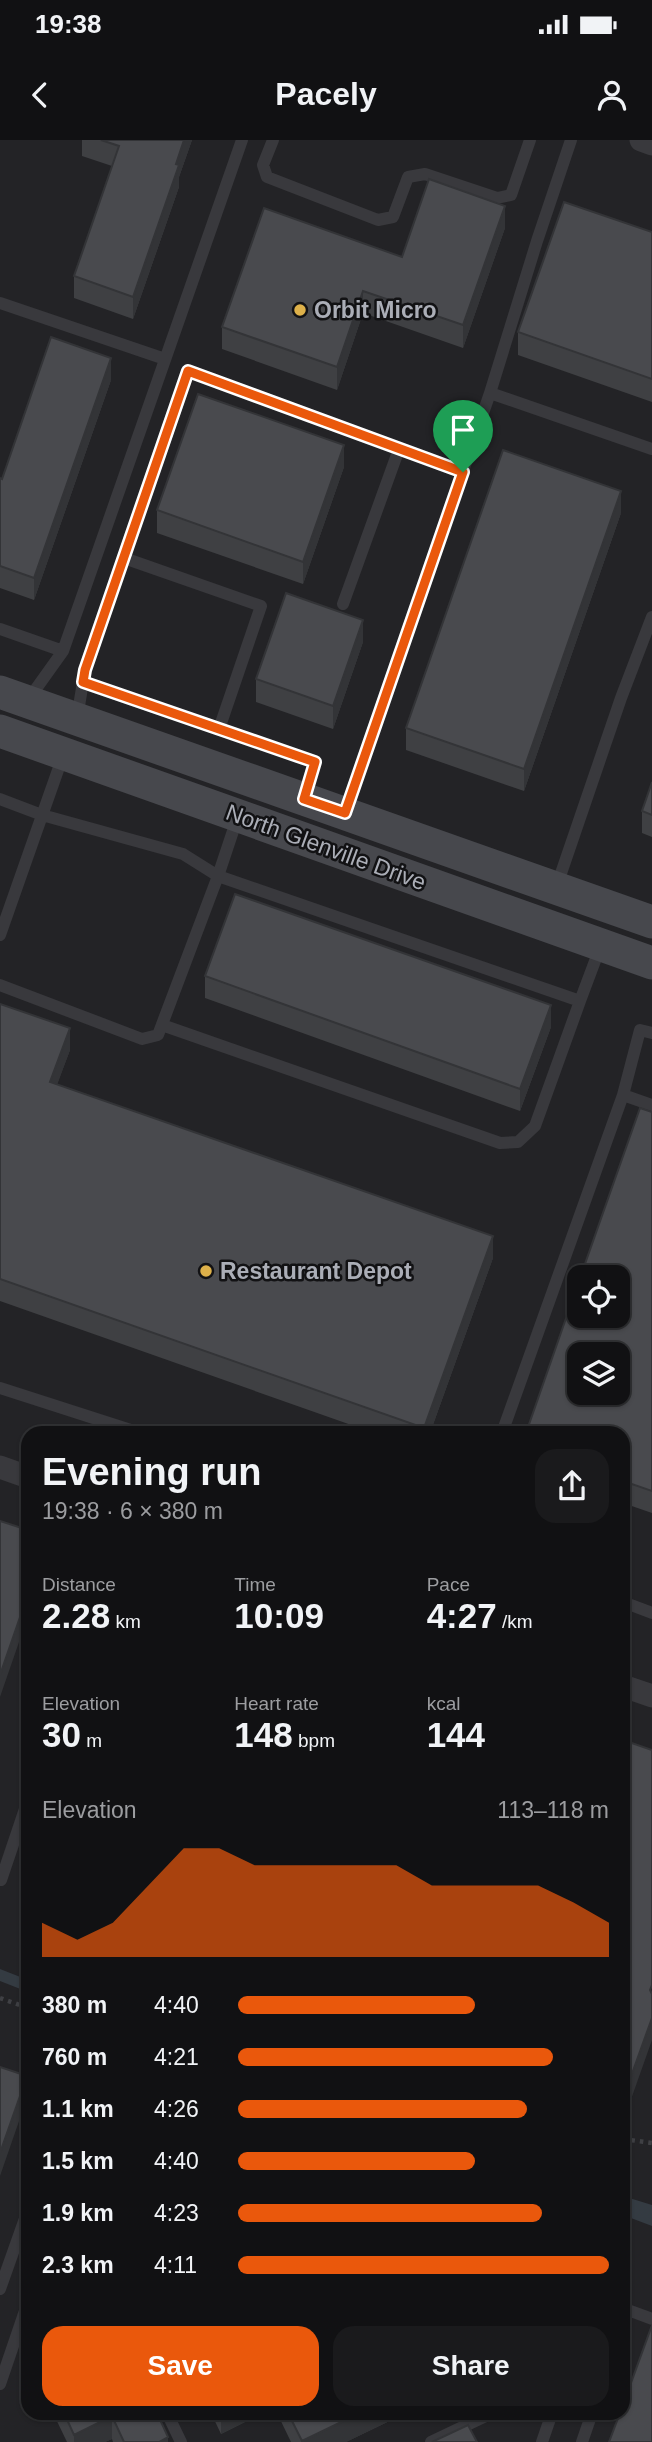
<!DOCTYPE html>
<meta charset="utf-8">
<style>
:root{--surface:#111113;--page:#1a1a1c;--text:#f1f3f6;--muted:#9c9da0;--line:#303133;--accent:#ea580c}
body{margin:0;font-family:Arial,sans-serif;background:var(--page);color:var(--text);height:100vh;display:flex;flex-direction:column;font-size:26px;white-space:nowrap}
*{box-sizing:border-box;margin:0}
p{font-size:23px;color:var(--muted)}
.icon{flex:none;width:38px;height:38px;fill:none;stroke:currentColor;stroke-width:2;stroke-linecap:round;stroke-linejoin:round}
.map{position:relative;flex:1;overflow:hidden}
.details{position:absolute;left:21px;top:1286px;width:609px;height:994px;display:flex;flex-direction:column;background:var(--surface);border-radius:21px;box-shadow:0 2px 5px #0004,0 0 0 2px var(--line)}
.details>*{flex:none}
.tools{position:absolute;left:567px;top:1125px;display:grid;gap:14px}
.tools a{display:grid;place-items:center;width:63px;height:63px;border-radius:14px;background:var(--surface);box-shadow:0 2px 5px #0004,0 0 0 2px var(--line);font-size:35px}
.pin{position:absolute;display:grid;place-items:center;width:60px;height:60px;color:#fff;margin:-72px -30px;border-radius:50% 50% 50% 0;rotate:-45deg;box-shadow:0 0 7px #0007}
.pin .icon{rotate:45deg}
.round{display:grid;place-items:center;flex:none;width:74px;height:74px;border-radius:21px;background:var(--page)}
.overview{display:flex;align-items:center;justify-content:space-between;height:119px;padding:0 21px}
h1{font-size:38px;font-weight:700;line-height:52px}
.metrics{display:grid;grid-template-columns:repeat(3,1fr);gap:10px;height:119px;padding:7px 21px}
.metrics div{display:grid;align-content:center}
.metrics b{font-size:35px;font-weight:700}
.metrics small{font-size:19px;font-weight:400}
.metrics p{font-size:19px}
.chart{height:196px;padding:14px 21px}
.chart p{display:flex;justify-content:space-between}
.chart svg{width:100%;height:126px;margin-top:7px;fill:var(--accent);opacity:.7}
.primary-button{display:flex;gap:14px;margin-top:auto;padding:14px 21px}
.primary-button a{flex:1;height:80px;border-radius:21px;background:var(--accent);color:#fff;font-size:28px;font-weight:700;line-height:80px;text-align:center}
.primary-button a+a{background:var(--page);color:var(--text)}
ul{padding:0 21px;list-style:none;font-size:23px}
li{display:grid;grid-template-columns:112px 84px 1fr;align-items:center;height:52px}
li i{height:18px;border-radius:9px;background:var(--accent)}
.status{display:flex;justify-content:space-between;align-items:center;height:49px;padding:0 35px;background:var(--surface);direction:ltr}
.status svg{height:19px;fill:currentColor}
header{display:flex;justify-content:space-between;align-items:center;height:91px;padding:0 21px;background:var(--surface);font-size:32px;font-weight:700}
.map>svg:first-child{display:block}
</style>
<div class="status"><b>19:38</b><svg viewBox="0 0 49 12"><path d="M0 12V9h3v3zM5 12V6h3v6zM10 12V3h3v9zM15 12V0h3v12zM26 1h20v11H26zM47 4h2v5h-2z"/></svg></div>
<header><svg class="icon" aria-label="back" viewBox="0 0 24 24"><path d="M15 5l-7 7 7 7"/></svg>Pacely<svg class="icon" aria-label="person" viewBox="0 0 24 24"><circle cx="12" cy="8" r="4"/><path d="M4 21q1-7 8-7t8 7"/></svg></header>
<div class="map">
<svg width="652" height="2302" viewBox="0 0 652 2302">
<rect width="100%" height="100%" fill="#171719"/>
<path fill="#232326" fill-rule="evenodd" d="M0,0H652V2302H0ZM579,1138H618V1176H579ZM579,1214H618V1253H579ZM28,1293H623V2273H28Z"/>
<path fill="#343b42" d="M0,1829L28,1840V1852L0,1841Z
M623,2056L652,2065V2086L623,2075Z"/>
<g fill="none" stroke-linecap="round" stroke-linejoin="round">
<path stroke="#3f4044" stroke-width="4.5" stroke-dasharray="3.5 5" stroke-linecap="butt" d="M0,1858L28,1868
M623,1999L652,2003"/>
<path stroke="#39393d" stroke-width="12" d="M273,0L263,25L267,37L378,80L393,77L408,37L425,34L497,58L511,55L530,0
M571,0L537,101L490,253L652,309
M0,163L165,219
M124,418L261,466L219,589
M343,464L399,309
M0,489L63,511
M83,543L315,622L304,658
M28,560L63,511L242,0
M77,578L85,530L189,231L463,332
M0,659L42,675L183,714L218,736L580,861L601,805
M345,672L490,253
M556,748L621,558L652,477
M0,795L64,613
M0,845L142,899L158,895L218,736L238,676
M162,885L500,1003L518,1002L535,986L580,861
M623,955L652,965
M0,1248L140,1293
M502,1293L623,955L640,890L652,893
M623,1462L652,1473
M1,1740L28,1660
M0,2149L28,2070
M623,2185L628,2170L652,2179
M0,2244L28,2162
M167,2273L181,2302
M431,2302L492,2273
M542,2302L552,2273
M582,2302L592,2273"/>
<path stroke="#39393d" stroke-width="23" d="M641,0L652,4
M0,1327L28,1337
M623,1546L652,1556"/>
<path stroke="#47484d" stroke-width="33" d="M0,552L652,782
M0,591L652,823"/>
</g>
<path fill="#3f4043" d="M82,0H192L179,37V47L133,179L74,158V136L112,26L82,16Z
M505,88L463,208L363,173L337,250L222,209V187L402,117Z
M652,92V262L518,215V192Z
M111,240L34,460L0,448V338L2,339Z
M344,327L303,444L157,393V370Z
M621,373L524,651L406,610V588Z
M363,502L333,589L256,562V539Z
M652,642V697L642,693V671Z
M205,836L551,887L520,971L205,858Z
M0,864L70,910L57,944L493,1118L430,1293H374L0,1161Z
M652,972V1373L623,1363V1293Z
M623,1600L652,1610L629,1965L623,1963Z
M53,2273H157L168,2302H113L112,2299L105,2302H67Z
M211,2273H263L221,2294Z
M277,2273H406L346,2302H291Z"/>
<path fill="#333437" d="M184,0H192L179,37V47L133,179V157Z
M505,66V88L463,208V185Z
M363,151V173L337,250V227Z
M111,218V240L34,460V438Z
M344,305V327L303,444V422Z
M621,351V373L524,651V629Z
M363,480V502L333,589V566Z
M551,865V887L520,971V949Z
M70,888V910L50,964V942Z
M493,1096V1118L430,1293H424V1288Z
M28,1454V1476L0,1557V1535Z
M652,1878V1900L629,1965V1942Z
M27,1936V1958L0,2036V2013Z
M221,2273H263L221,2294Z
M360,2273H406L346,2302H302Z
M112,2276V2299L105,2302H74V2295Z
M168,2297V2302H159Z"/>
<path fill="#494a4e" stroke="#333437" stroke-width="2" fill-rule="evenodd" d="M101,0H184L176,24L179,25L133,157L74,136L119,6Z
M429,39L505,66L463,185L363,151L337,227L222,187L264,68L402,117Z
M564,62L652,92V239L518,192Z
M51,197L111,218L34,438L0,426V338L2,339Z
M198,254L344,305L303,422L157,370Z
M503,310L621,351L524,629L406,588Z
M286,453L363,480L333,566L256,539Z
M652,642V675L642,671Z
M235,754L551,865L520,949L205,836Z
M0,864L70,888L50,942L493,1096L424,1288L0,1139Z
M640,968L652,972V1351L623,1341V1293H526L579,1141V1176H618V1138H580ZM579,1214H618V1253H579Z
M0,1381L28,1390V1454L0,1535Z
M623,1600L652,1610V1845L650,1850L652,1854V1878L629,1942L623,1940Z
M0,1927L27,1936L0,2013Z
M652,2185V2302H609L620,2273H623V2265Z
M64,2273H157L168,2297L159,2302H124L112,2276L74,2295Z
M288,2273H360L302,2301Z
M468,2285L477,2302H432Z"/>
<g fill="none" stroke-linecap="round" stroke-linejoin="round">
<g stroke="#fff" stroke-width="14">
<path id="route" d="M188,231L463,332L345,673L304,659L315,622L83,542L85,530Z"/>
</g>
<use href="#route" stroke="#ea580c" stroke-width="9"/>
</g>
<g fill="#deb14a" stroke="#121214" stroke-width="2.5">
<circle cx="300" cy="170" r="7"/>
<circle cx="206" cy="1131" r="7"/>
</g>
<g text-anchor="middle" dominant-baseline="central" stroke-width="5" stroke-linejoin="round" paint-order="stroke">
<g font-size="23" font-weight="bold" fill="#abaeb7" stroke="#121214" text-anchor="start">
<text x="314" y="170">Orbit Micro</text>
<text x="220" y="1131">Restaurant Depot</text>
</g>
<g font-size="23" fill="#abaeb7" stroke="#121214">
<text transform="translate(326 707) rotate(20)">North Glenville Drive</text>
</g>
</g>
</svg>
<div class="tools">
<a><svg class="icon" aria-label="locate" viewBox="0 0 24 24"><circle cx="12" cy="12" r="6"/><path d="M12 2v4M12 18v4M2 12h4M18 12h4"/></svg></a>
<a><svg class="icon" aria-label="layers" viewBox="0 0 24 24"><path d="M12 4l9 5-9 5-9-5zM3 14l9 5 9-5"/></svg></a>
</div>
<div class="pin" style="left:463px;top:332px;background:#1e9e55"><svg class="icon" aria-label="arrive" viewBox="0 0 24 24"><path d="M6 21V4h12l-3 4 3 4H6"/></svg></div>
<section class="details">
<div class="overview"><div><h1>Evening run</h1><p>19:38 · 6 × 380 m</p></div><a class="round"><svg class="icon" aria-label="share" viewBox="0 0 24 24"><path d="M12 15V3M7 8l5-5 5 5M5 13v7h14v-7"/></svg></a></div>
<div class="metrics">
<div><p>Distance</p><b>2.28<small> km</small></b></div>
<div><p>Time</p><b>10:09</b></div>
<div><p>Pace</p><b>4:27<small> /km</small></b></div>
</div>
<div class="metrics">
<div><p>Elevation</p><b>30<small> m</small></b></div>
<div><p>Heart rate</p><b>148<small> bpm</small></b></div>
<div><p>kcal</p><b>144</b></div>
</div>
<div class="chart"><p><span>Elevation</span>113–118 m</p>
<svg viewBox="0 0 160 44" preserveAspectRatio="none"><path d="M0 44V32L10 38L20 32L30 19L40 6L50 6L60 12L70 12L80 12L90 12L100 12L110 19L120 19L130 19L140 19L150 25L160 32V44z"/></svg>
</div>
<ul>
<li><b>380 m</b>4:40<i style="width:64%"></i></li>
<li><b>760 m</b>4:21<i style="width:85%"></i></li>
<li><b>1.1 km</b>4:26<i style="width:78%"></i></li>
<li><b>1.5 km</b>4:40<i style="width:64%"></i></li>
<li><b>1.9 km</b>4:23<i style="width:82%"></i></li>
<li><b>2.3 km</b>4:11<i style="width:100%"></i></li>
</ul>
<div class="primary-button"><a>Save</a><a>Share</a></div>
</section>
</div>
